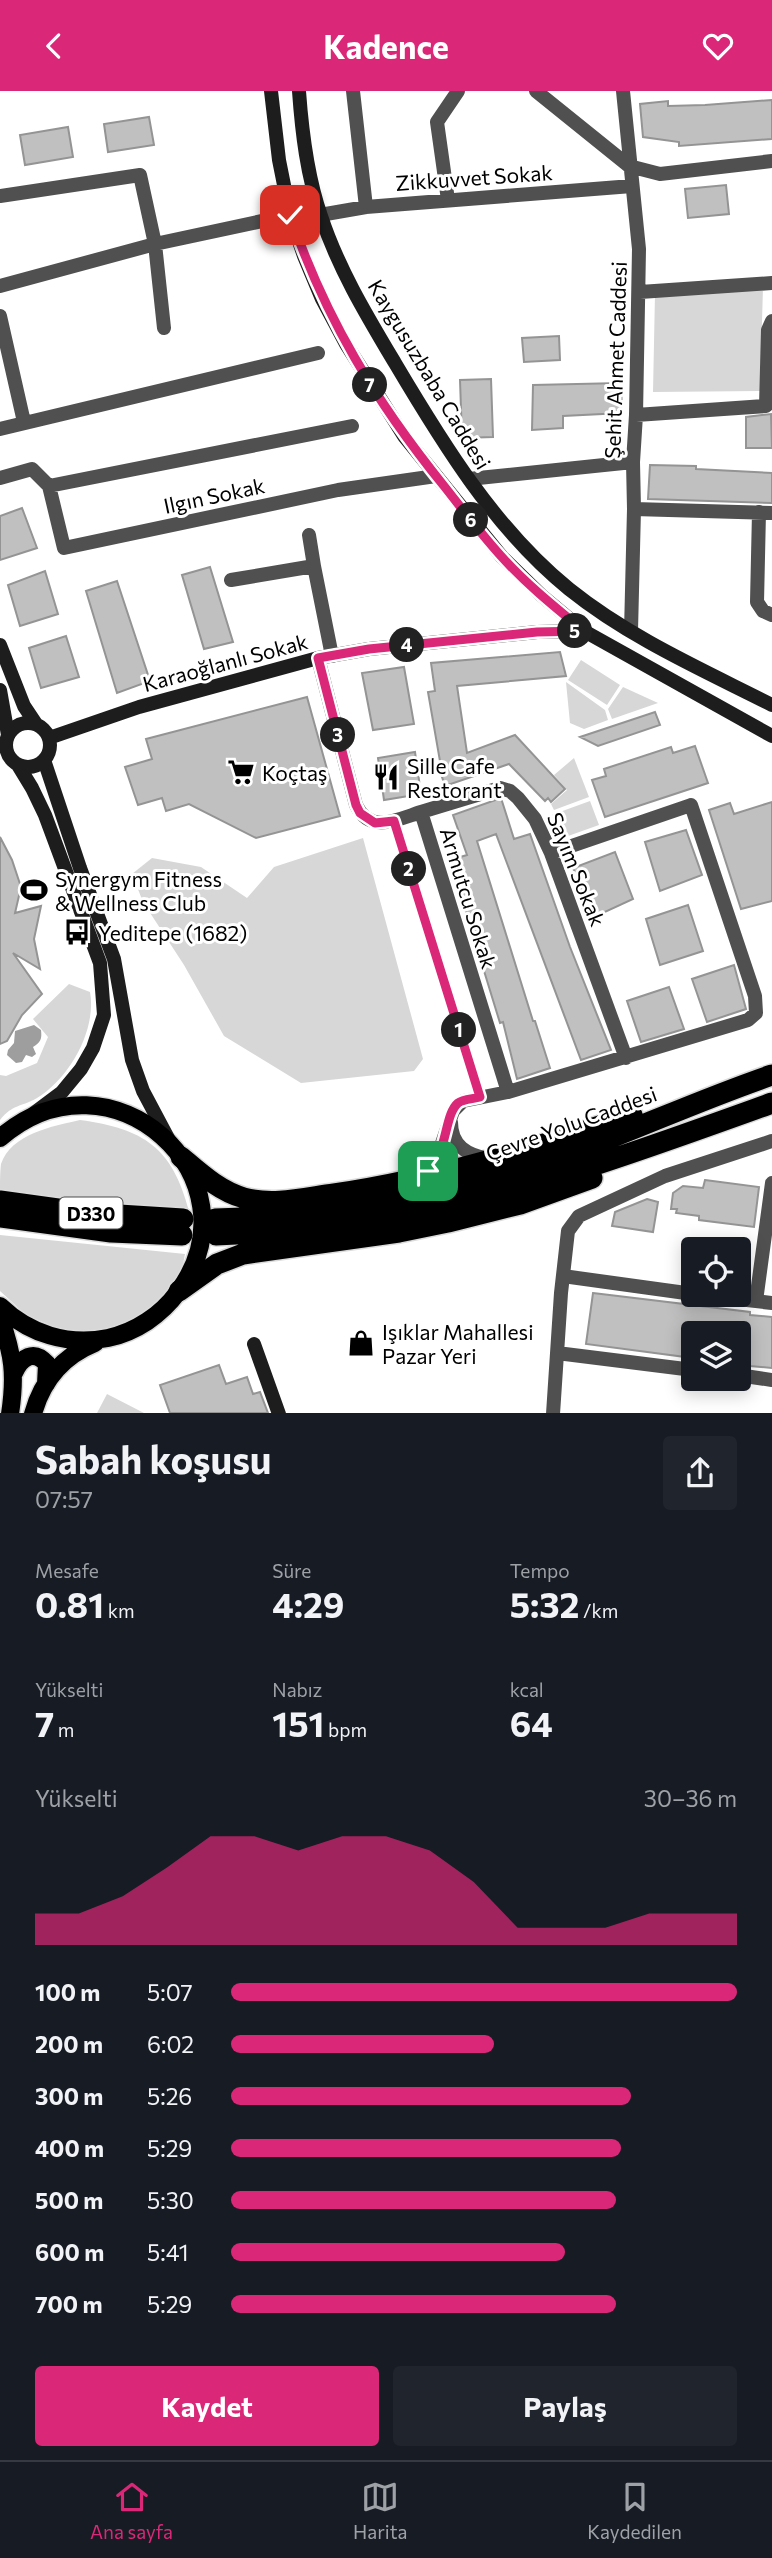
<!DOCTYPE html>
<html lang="tr">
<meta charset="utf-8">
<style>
:root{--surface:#171b24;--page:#20242c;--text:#f1f3f6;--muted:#9ea1a6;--line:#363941;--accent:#db2777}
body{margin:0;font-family:Commissioner,sans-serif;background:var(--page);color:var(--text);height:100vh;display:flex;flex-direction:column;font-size:26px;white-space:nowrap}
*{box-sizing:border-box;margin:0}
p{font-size:23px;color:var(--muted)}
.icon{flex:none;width:38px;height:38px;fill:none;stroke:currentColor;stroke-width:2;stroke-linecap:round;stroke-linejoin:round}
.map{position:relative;height:1322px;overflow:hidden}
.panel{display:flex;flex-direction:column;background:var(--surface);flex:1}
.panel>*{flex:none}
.tools{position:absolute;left:681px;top:1146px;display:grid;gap:14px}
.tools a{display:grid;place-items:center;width:70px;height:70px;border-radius:7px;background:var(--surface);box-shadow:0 4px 18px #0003;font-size:35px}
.pin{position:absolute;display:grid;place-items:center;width:60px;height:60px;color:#fff;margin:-30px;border-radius:14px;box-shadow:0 4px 10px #0006}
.km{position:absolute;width:35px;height:35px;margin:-18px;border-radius:50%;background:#222;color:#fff;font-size:19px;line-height:35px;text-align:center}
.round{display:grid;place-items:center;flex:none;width:74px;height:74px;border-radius:7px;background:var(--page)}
.summary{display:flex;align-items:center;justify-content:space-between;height:119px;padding:0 35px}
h1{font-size:38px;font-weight:700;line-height:52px}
.stats{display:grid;grid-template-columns:repeat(3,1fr);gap:10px;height:119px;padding:7px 35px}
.stats div{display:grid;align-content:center}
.stats b{font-size:35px;font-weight:700}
.stats small{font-size:19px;font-weight:400}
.stats p{font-size:19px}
.chart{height:196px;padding:14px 35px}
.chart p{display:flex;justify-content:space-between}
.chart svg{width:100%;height:126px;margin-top:7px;fill:var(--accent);opacity:.7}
.action{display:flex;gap:14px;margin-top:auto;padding:14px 35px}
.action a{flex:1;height:80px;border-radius:7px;background:var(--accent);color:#fff;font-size:28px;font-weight:700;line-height:80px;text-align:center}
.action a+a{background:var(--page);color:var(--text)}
ul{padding:0 35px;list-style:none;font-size:23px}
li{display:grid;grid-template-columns:112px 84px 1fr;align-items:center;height:52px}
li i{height:18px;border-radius:9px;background:var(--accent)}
header{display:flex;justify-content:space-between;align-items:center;height:91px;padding:0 35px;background:var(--accent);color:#fff;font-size:32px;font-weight:700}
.menu{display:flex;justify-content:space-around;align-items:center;height:98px;border-top:2px solid var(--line);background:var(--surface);font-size:19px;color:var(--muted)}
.menu a{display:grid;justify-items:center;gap:4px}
.menu .current{color:var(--accent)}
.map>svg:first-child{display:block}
</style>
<header><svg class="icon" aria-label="back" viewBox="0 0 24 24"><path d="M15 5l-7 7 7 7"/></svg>Kadence<svg class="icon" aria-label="heart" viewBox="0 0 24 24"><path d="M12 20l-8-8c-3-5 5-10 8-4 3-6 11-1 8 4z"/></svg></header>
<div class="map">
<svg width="772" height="1323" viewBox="0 0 772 1323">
<rect width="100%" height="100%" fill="#fff"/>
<path fill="#d7d7d7" d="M763,196L760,300L653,301L655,203Z
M581,569L620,594L607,614L568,589Z
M566,591L605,619L608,629L584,638L570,632Z
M623,596L658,612L612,628L608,618Z
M574,667L589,706L554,719L551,713L567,699L554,684Z
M590,710L599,734L554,750L546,726Z
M363,747L423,968L414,980L301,992L224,945L184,874L143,811L132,783L152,767L201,776L247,807L274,776Z
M69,893L90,901C97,939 69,988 37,1007C20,1017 14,1012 0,1029V984L6,985L37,972L48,946L33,928Z
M80,1029C144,1038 172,1056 189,1120L80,1115L0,1101C0,1093 0,1081 1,1073C11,1043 53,1035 80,1029Z
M0,1144L185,1163L181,1184L161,1211L125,1234L101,1242L71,1243L26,1224L0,1200Z
M107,1303L144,1322H97Z"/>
<path fill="#9e9e9e" d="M34,934L41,939C42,948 41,951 33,956L36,963L32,966L26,964L22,971L16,972L7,964L8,959L14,952L15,940Z"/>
<path fill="#c0c0c0" stroke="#949494" stroke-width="2" d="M772,9V48L679,55V51L643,46L640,13L668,10V15L705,14Z
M149,26L154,54L108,61L104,33Z
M68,36L73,66L25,74L20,44Z
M726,94L729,123L688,127L685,98Z
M559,245L560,269L524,271L522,247Z
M491,288L493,346L462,347L460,289Z
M621,292L622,322L563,325V337L532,339L533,294Z
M771,323L772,357H746V326Z
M650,374L696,375V378L772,382V412L648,408Z
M22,417L37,457L0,469V425Z
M210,476L233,551L204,558L182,484Z
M45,480L58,523L20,535L8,494Z
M117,490L150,590L117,602L86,500Z
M66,545L79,586L41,597L29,557Z
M560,561L566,585L457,595L467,662L515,644L565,698L551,711L548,707L545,710L509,673L445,695L439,677L441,676L428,601L435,600L431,572Z
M404,576L414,633L373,639L362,582Z
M307,606L340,725L256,747L189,713L166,720L162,707L138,714L125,676L152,668L146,648Z
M655,621L660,634L598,655L580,646Z
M695,655L708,692L605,726L592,689L606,685L604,678L671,656L673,662Z
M415,661L421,703L384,709L378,667Z
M501,707L514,748L530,743L570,856L611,959L581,969L496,743L477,750L533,930H535L550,977L517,988L503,931L500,932L450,769L467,764L453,724Z
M772,711V810L741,818L709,719L730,712L734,723Z
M686,739L702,784L660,800L645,751Z
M0,746L12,769L21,796L15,822L41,815L34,848L40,878L13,862L42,903L22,924L7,950L0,953Z
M615,761L633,808L592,827L573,777Z
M688,814L703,860L660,874L646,828Z
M734,874L746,918L707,931L692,888Z
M669,896L684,938L641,951L627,910Z
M705,1089L759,1096L754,1136L699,1129V1125L676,1122L677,1118H671L673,1102L683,1095L703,1097Z
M647,1108L658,1111L653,1141L612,1135L615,1121Z
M593,1202L750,1221V1224L772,1226V1277L738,1274V1242H693V1267L586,1253Z
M219,1274L226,1293L247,1286L253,1303L260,1301L268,1322H170L160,1294Z"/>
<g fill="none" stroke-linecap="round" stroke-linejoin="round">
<g stroke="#dbdbdb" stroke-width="21">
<path id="primary" d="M0,1047C111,950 262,1088 178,1201C161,1224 136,1241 108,1247C68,1255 29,1243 0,1215
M0,1226C13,1264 16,1283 10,1323
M14,1282C21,1266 34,1258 47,1273L46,1293
M33,1323C42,1290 63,1265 95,1252"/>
</g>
<g stroke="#dbdbdb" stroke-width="24">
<path id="highway" d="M181,1066C200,1082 219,1100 244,1107C273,1115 304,1107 334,1103C436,1088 534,1058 632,1024
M0,1110L87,1122L183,1128
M0,1126L111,1141L182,1144
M215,1128C321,1124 429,1110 529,1077C611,1050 690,1012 772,984
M216,1144C285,1141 354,1136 422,1122C541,1096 658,1053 772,1012
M179,1200L217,1173L243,1163L399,1141L448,1131L520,1113L592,1087"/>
</g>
<path stroke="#505050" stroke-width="7" d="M394,730L480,1007"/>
<path stroke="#505050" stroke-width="14" d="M353,0L366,116
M536,0L629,75L660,83L772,70
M623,0L639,158L636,324L633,371L634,418L631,540
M0,105L140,84L155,153L164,237
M448,109L437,31L458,0
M320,124L366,116L632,95
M0,195L155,153L290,124
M640,201L772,192
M0,225L24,331
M636,324L766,315L768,239L772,230
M0,338L318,262
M0,387L32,378L49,395L352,335
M469,388L633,371
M49,395L64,457L338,399L436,385
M634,418L772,422
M759,421L757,511L763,520L772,524
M309,444L314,475
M231,489L314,475L332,565
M318,567L356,714C370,743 396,729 421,721L508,1001
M421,721L500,697L510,700L518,707L535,728L551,762L626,967
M451,1031C451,1055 467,1064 489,1068
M422,1083L436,1070L453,1020L463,1010L508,1001L748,929L756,922L755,905L691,714L551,762
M563,1185L693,1203
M703,1204L772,1212
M756,1210L772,1092
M557,1262L693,1279
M738,1284L772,1289
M553,1323L561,1202L568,1140L579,1125L665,1085L772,1050"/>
<path stroke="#1d1d1d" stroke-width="14" d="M271,0L279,69L290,124L304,165L322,208L346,253L404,345L502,466L541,504L584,540L772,645
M299,0C302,42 307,85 321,125C338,177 367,225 395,272C443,353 495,438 569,498C630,547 703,579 772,614
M0,554L24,615L36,633
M0,599L8,644
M6 654a22 22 0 1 1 44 0a22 22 0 1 1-44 0Z
M49,647L139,616L318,567L369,558L537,541L584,540
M44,669L80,777L114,868L132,969L143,1000L169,1049
M18,674L32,697L45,724L100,872L104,924L93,957L81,978L62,1001L34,1022
M254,1253L279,1323"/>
<use href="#primary" stroke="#000" stroke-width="18"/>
<use href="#highway" stroke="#000" stroke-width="21"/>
</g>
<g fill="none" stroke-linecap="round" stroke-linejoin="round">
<g stroke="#fff" stroke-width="14">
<path id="route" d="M290,124C325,227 376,311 444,395C463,419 481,443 501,465C526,493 556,517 584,540L537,541L369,558L318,567L356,714L360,722L375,732L394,730L480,1006C473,1008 463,1008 458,1012C444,1024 448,1061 428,1080"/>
</g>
<use href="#route" stroke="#db2777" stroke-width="9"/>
</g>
<defs>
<g id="supermarket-bare" transform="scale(2.1)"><path d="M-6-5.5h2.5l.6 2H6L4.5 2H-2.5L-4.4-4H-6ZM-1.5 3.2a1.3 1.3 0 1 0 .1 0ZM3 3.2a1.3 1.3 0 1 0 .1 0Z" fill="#000" stroke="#fff" stroke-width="2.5" paint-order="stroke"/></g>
<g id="restaurant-bare" transform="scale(2.1)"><path d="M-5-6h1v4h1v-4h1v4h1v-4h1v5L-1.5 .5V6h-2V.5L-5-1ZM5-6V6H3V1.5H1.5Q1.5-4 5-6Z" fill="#000" stroke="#fff" stroke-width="2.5" paint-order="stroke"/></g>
<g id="stadium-bare" transform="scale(2.1)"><path d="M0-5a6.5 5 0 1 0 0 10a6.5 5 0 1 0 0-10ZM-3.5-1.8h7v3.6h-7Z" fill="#000" stroke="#fff" stroke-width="2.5" paint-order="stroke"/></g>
<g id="bus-bare" transform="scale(2.1)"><path d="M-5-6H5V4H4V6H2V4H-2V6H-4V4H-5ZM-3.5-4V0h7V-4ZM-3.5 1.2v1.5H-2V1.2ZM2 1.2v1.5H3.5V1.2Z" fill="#000" stroke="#fff" stroke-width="2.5" paint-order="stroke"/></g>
<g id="shop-bare" transform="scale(2.1)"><path d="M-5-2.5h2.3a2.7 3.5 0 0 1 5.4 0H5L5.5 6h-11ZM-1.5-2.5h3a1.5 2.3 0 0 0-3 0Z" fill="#000" stroke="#fff" stroke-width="2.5" paint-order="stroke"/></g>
</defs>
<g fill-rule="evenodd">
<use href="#supermarket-bare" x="241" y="681"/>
<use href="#restaurant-bare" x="386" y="686"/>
<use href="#stadium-bare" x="34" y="799"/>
<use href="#bus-bare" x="77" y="841"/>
<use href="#shop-bare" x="361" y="1252"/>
</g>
<g text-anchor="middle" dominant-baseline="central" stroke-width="6" stroke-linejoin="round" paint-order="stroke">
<rect fill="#fff" stroke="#4c4c4c" stroke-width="2" x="59.5" y="1106.5" width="63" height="31" rx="5"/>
<g font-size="19" font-weight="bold" fill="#000">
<text x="91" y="1122">D330</text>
</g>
<g font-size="21" fill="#000" stroke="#fff">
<text transform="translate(474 86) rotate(-4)">Zikkuvvet Sokak</text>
<text transform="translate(615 269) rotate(-88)">Şehit Ahmet Caddesi</text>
<text transform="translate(430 283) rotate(59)">Kaygusuzbaba Caddesi</text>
<text transform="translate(214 404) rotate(-12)">Ilgın Sokak</text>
<text transform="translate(225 571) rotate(-15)">Karaoğlanlı Sokak</text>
<text transform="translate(577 778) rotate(68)">Sayım Sokak</text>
<text transform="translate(469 807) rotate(73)">Armutcu Sokak</text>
<text transform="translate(571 1032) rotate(-20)">Çevre Yolu Caddesi</text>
</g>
<g font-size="21" fill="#000" stroke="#fff" text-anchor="start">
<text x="407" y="674">Sille Cafe<tspan x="407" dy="24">Restorant</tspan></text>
<text x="262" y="681">Koçtaş</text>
<text x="55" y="787">Synergym Fitness<tspan x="55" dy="24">&amp; Wellness Club</tspan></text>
<text x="98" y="841">Yeditepe (1682)</text>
<text x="382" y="1240">Işıklar Mahallesi<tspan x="382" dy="24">Pazar Yeri</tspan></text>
</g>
</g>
</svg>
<div class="tools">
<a><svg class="icon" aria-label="locate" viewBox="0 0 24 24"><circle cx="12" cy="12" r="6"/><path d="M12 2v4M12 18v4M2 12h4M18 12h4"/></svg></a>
<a><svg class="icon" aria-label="layers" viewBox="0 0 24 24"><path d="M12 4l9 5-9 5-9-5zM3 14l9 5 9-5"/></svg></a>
</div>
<div class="pin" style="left:428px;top:1080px;background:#1e9e55"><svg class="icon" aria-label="arrive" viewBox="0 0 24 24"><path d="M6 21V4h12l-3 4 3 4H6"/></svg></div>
<div class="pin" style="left:290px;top:124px;background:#d93025"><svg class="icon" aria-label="check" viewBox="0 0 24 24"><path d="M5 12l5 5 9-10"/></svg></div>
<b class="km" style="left:459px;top:939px">1</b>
<b class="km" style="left:409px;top:778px">2</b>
<b class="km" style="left:338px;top:644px">3</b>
<b class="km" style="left:407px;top:554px">4</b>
<b class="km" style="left:575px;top:540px">5</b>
<b class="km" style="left:471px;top:429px">6</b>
<b class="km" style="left:370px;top:294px">7</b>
</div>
<section class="panel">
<div class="summary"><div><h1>Sabah koşusu</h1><p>07:57</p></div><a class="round"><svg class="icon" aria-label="share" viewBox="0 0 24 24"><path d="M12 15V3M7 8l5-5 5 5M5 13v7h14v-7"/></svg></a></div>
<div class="stats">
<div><p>Mesafe</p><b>0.81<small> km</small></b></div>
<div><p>Süre</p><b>4:29</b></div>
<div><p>Tempo</p><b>5:32<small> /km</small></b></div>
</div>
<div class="stats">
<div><p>Yükselti</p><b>7<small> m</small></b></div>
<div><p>Nabız</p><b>151<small> bpm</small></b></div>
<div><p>kcal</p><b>64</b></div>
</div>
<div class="chart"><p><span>Yükselti</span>30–36 m</p>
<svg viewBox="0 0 160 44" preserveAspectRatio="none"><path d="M0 44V33L10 33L20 27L30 17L40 6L50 6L60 11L70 6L80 6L90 11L100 22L110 38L120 38L130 38L140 33L150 33L160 33V44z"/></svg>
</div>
<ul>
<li><b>100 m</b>5:07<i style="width:100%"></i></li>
<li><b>200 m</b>6:02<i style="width:52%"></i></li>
<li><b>300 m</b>5:26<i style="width:79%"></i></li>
<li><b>400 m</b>5:29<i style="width:77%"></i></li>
<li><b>500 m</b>5:30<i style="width:76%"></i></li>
<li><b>600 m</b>5:41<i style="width:66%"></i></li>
<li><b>700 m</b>5:29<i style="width:76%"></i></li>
</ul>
<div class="action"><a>Kaydet</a><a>Paylaş</a></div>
</section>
<nav class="menu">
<a class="current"><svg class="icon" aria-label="home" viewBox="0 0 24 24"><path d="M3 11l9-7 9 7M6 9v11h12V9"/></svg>Ana sayfa</a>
<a><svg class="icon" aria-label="map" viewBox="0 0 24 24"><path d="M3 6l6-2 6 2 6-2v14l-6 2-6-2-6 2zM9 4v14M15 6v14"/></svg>Harita</a>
<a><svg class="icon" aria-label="saved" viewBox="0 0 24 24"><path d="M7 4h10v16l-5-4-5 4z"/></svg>Kaydedilen</a>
</nav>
